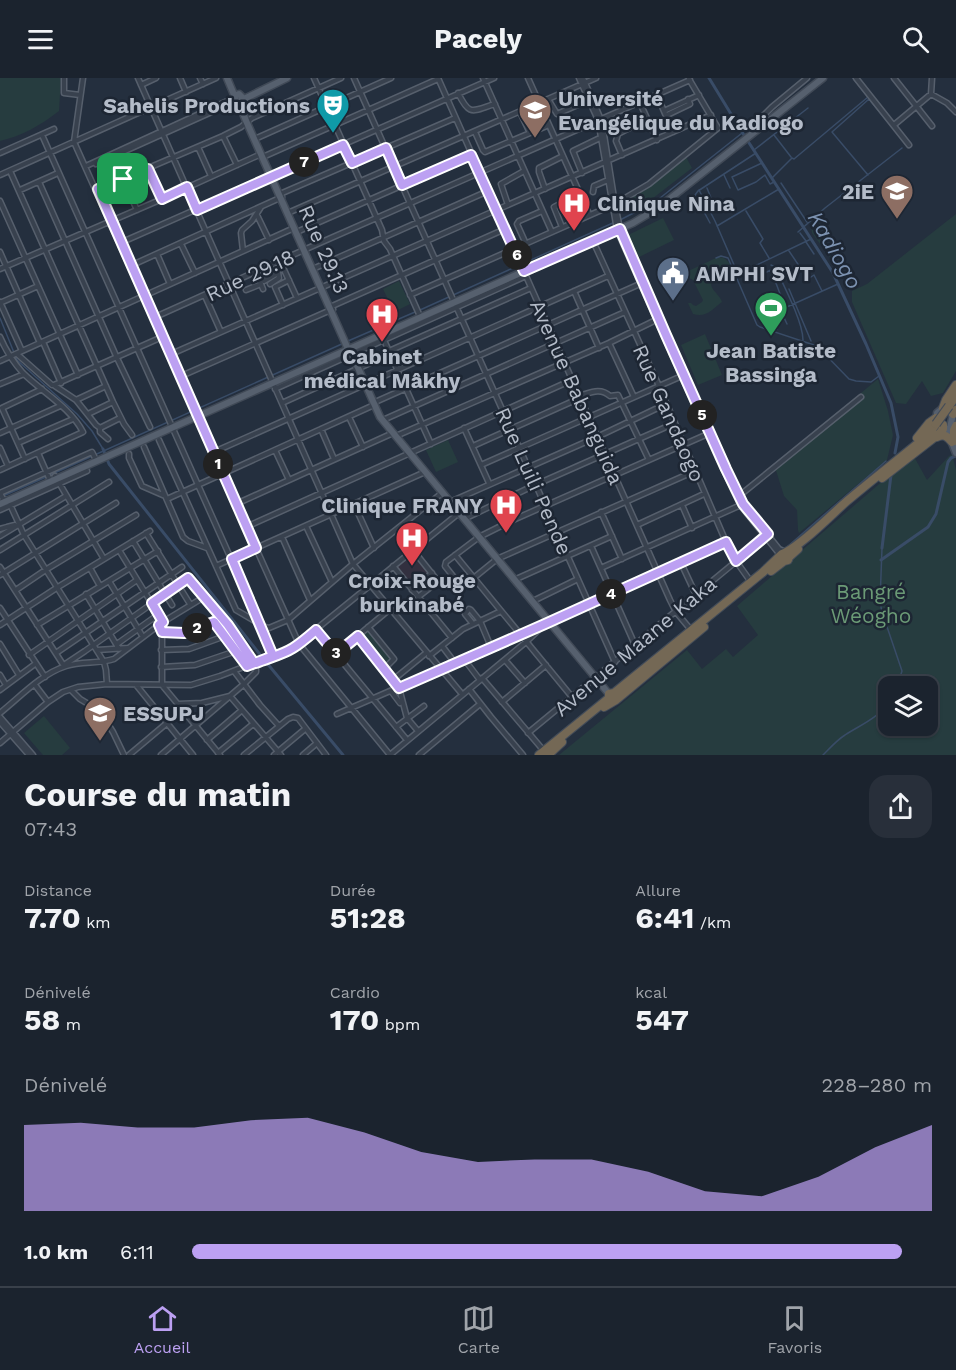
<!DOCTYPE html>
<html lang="fr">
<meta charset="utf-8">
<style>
:root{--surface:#1b232e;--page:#282f3a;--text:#f1f3f6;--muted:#a0a4aa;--line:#39404a;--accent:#bca0f2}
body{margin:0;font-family:"Work Sans",sans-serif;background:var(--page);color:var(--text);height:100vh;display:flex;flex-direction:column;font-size:22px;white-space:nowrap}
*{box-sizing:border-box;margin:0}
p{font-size:20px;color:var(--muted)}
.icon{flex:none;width:33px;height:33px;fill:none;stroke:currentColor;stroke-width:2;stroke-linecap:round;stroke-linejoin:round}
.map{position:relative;height:677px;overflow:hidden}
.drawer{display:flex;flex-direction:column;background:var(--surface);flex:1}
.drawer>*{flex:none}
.fabs{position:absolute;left:878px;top:598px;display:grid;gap:12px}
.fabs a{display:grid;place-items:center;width:60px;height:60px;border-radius:12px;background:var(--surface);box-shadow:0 2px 4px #0004,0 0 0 2px var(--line);font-size:30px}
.pin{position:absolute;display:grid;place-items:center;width:51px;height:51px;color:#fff;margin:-26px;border-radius:12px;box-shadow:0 3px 9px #0006}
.km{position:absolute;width:30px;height:30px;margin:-15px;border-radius:50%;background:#222;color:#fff;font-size:16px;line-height:30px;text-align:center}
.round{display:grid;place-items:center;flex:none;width:63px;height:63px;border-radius:18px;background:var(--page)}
.head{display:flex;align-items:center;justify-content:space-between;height:102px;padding:0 24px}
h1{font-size:33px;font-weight:700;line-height:45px}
.metrics{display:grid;grid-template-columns:repeat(3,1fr);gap:9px;height:102px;padding:6px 24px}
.metrics div{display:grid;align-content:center}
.metrics b{font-size:30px;font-weight:700}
.metrics small{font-size:16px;font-weight:400}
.metrics p{font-size:16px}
.chart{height:168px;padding:12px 24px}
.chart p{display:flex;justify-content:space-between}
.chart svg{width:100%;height:108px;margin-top:6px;fill:var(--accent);opacity:.7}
ul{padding:0 24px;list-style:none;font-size:20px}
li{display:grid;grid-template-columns:96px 72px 1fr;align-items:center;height:45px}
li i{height:15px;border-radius:8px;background:var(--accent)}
header{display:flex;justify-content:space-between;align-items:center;height:78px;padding:0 24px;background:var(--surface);font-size:27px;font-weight:700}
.tab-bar{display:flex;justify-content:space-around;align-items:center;height:84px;border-top:2px solid var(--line);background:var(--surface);font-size:16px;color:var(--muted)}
.tab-bar a{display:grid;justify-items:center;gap:3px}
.tab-bar .selected{color:var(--accent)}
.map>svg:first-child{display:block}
</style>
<header><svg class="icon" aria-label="menu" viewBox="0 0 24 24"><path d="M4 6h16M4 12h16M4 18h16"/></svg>Pacely<svg class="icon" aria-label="search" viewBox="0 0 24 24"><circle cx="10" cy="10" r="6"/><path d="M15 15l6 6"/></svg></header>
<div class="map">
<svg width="956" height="677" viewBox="0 0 956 677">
<rect width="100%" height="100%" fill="#242f3e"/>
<path fill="#32303f" d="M410,475L416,476L429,495L414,508L412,507L398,492L397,487Z"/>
<path fill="#263c3f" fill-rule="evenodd" d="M0,0H61L59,33C41,47 22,58 0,63Z
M686,79L692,90L648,124L625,135L620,130L619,126L621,124L657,103Z
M956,136V293L943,315L931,318L922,303L906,326L896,325L852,224V213L867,206Z
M663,140L674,162L639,179L628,157Z
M817,141L822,149L819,152L820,157L826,152L833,155L823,160L833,182H832L812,155L811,145Z
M718,179C729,179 733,190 733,199L722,205L718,201L713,202L711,207C713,214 720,217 722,224C712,231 707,240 693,236L688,225H691L693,227L696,228L702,224L703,222L693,202L682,196Z
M399,203L410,226L394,234L383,211Z
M705,256L722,297L698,307L681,267Z
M878,301L888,333L893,357L887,382L799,455L798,452L797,432L784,418L774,386Z
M448,362L458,384L436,394L426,372Z
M952,376L956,392V677H559L687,572L702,591L726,571L733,579L758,557L737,528L913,377L927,402L949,378ZM888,609H927V648H888Z
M369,553L392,582L385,588L361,559Z
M44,638L70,670L62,677H43L24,655Z"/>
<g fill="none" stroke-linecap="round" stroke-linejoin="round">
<path stroke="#394c67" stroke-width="1.5" d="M653,16L687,1
M545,46L552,61
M774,57L791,79
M754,72L808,30
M762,85L732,99L738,112L756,104L765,97L770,106L774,104
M724,97L730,110
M868,97L832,54L869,21L896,54
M772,100L792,80L794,81L868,19L853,0
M781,105L807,144
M707,110L711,120
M699,112L715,143L738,196L811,161
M746,133L763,161L760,165L769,180
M620,142L655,124L761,40
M710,145L695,117L698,113L756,75
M717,148L779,111
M798,154L825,130L902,70
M800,155L806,163
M806,164L814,176
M789,173L808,201L814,197L822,213
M716,180L721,178L728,180L757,247L760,249L817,268L849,301L856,303L871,304L879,298
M771,187L775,189C783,206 803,244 803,262
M756,199L771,192L785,229
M789,211L811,263
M762,224L780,217
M420,232L615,144
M781,233L787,246
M772,238L777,251
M0,240L17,282L77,336L92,353L103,371
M760,241L838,206
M348,263L415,234
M50,397L344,265
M3,418L46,399
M787,469L886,383
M882,470L880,524L882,534L902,593L897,609
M823,677C830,670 837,662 845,657C860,647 879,640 888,624"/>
<path stroke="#394c67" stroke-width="3" d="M709,0L742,54L833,195L866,266L891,325L898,359L895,375
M103,371L109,386L262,579
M882,470L891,397
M881,482L928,449L936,436L948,384L951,380L956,378
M266,584L343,677"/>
<g stroke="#565f6c" stroke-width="7">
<path id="minor" d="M64,0V15L80,17
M83,0L74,64L299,566L390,677
M138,0L353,486L462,616
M180,0L186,14
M200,0L203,6
M314,0L382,152L384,163L390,171L419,236
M354,0L615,584
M438,0L670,522L676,534L691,552
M483,0L552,154
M528,0L589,136
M579,0L598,42L617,152L719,382L741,428L781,478
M583,0L602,44L615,126L620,151L647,214
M856,0L909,67
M894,0L932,48
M141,7L156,0
M458,15C470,39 472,33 495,26
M931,16L932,0
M657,17L673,54
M548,21L557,36L589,22
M640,25L657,62
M664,33L699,17
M520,34L530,55
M667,37L690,26L688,21
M765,45L761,40L772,29L807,0
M894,47L931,16L947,25L956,34
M475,54L483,72L485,74L549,47
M42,57L260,546
M223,58L237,87
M257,60L391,0
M198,69L211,98
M0,75L54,51
M622,77L616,63L618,56L647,41
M265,78L438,1
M96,86L236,23
M86,88L234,20
M148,91L162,121
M10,93L113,324L124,346L132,357
M582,95L573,73L602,59
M0,97L216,0
M123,101L137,132
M39,104L117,280L150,349
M545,111L539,94V90L563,78
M20,112L58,95
M97,112L223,58L241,49L252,40L341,0
M593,114L594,108L608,102
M280,116L455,40
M0,123L78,297
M508,127L501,106L524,93
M290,134L596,0
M257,137L269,162
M562,149L554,129L579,116
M299,153L471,77
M593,163L659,308L726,464L736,483L751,504
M120,165L494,0
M181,166L195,195
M526,166L517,146L519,143L542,133
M243,173L241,155L242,152L252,143L261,129
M0,174L40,265
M157,176L170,206
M280,183L297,220
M130,188L282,119
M315,190L488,113
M0,191L162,121L261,76
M256,194L263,211
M261,199L264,203L278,195
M259,200L282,188
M270,206L279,200L278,194
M246,212L261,206
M574,213L599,270
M410,217L615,126L649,106L718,50L689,1
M205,218L221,254
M0,224L22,273
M0,225L38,208
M283,227L275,209L289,202
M330,229L505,151
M153,240L306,171L690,2
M0,259C6,273 13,284 23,295C42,314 70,329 83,354L0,392
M383,260L431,366
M43,264L61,305
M609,265L634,319
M389,273L531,210
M17,276L52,307H54L162,259
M169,277L711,37
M0,283L294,150
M179,299L333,231
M0,306L24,296
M55,308L76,322L96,347L100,350
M689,309L707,348
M275,311L526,198
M579,318C590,315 600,309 610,318L618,317L649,382
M76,322L106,308
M282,325L390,276
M373,325L642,205
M2,330L25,381
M2,330L42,311
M88,336L113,324
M349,339L363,369
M383,342L625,234
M464,350L489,405
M321,351L334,381
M0,355L60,328
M396,358L609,265L658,241
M108,361L100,354V350L120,340
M159,362L236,532L260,546L273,578
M18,365L73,341
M715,366L743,426L779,471L785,474
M473,368L580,320
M144,369L183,459L188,463L207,470
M0,370L8,388
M275,372L289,402
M214,374L608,198
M38,375L49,400
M129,376V380L142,408L165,418
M481,387L684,297
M695,393L497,481L465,507H460L445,488L446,484L479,459L513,442L710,355
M55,398L104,481
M0,415L3,421L8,422L24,457L104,584L106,592L107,606
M0,415L92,374L95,380
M739,418L861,319
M167,421L374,327
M450,424L597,359L666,326
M236,426L393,355
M354,426L374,470
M682,427L692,450
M0,432L87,393
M601,434L622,481
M464,441L535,407L675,345
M637,447L704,416
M306,448L332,504
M246,449L572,302
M0,451L7,449L15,447
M397,451L414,471
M146,455L190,526
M0,458L66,418
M282,459L310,522
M133,463L172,527
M591,468L635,567
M0,472L109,404
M119,472L163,544
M413,472L437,502L436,505L418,519
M455,477L572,619
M681,485L696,517
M216,488L425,394
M393,488L452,560
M0,489L64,588
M90,490L100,508
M601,490L743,426
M0,497L116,425
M514,502L612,458
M109,503L143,559
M16,512L47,491L136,437
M412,512L432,495
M86,516L119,571
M533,523L578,501
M0,530L45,599
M473,546L465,536L469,531L471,532L480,543L491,569
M0,547L58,509L150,453
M37,547L158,473
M159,547L162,554V607L220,677
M261,548L269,550L288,542L353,486L442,415
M368,549L394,581L384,591
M316,552L407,662
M162,554L184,555L214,544L247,588
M358,558L399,610L407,640L418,653
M0,566L19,597
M117,566L159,536
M442,568L455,585
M97,572L128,570
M161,572L189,571L225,558
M56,575L182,489
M336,576L390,531
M29,577L137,502
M429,578L463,551L501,533
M464,581L480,602
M505,582L525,605
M64,587L85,573L188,500L228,547L253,585
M161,589L195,587L236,573
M234,593L260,627L279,648
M0,597L6,607
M482,600L544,673
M393,602L426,575
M35,607L48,624
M137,608L193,677
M469,611L491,639L523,677
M0,612L35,586
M71,612L80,621L95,630L104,640L113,654L124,677
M391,613L400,625
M502,624L546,587
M178,626L202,625L230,618L281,677
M0,635C20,619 41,596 66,588C82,583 99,586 114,581L163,544L204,519
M337,636L542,547
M0,639L33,677
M0,644L29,677
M396,649L424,628
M528,655L768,457
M207,662L242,632
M0,665L48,624L63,614L78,609L107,606L191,607L220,598L293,570L459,435
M218,675L253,646
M129,677L167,645
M161,677L244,606L256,594V585
M244,677L288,641L293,639L298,640L326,677
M274,677L305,651
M303,677L317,665
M390,677L526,564L545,546L726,464
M419,677L480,626"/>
</g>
<g stroke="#414a57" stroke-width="9">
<path id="major" d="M227,0L235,19
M242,22L287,0
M237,24L242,22V19L239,16L235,18V22L239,26L247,45L348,271L351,274L380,339L609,616
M956,373L950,350L953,336L950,332L943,330L937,335V342L947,352L956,375
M0,426L633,145L658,130L823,0"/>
</g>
<g stroke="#434c59" stroke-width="10">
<path id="highway" d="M949,328L956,318
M943,330L946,322L956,307
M953,336L956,332
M937,359C944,355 948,359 952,364
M917,360L929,345L936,340
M954,363V352L956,348
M882,400L940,355L943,351V347
M771,493L784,483L788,482L789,479L798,471
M604,629L616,622L704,549
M539,677L609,620V616L614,615L762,495L782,476C799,470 832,436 847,423C873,401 900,380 927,358L936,346
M548,677L562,664"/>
</g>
<use href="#minor" stroke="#38414e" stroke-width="4"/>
<use href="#major" stroke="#56606e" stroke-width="6"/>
<use href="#highway" stroke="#746855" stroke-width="8"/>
<g stroke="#434c59" stroke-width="10" stroke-linecap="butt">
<path id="highway-bridge" d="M936,346L949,328"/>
</g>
<use href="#highway-bridge" stroke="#746855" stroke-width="8"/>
</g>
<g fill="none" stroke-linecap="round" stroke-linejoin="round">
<g stroke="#fff" stroke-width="12">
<path id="route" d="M123,101L98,111L256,470L232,481L273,578L247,588L214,544L184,555L162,554L159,547L163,544L152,525L188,500L228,547L254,585H256C268,580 282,577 293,570C301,565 309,558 316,552L336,576L358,558L399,610L545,546L726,464L736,483L768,456L743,426L726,391L666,257L620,151L524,193L471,77L402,107L386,70L352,85L343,67L197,132L187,109L162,121L148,91L123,101"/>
</g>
<use href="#route" stroke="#bca0f2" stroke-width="8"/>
</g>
<defs>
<g id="theatre-pin" transform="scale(1.725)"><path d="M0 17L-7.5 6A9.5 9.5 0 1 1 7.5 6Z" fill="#0f9aa8" stroke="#1d2633"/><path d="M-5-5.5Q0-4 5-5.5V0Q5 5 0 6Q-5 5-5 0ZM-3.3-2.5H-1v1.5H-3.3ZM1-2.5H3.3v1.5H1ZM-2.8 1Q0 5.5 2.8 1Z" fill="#fff"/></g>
<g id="university-pin" transform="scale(1.725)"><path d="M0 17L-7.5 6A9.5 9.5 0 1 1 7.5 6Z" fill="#8d6e63" stroke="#1d2633"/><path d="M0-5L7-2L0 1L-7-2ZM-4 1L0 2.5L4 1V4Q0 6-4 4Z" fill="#fff"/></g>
<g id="hospital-pin" transform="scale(1.725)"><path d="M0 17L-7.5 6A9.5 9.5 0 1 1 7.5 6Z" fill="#e0444e" stroke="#1d2633"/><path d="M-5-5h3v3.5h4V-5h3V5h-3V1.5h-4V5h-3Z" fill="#fff"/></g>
<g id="civic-pin" transform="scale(1.725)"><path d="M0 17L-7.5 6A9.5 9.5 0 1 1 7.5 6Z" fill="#5c6f8a" stroke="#1d2633"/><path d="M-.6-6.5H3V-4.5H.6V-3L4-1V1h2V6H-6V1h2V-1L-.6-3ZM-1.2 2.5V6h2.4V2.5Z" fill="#fff"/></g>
<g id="stadium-pin" transform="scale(1.725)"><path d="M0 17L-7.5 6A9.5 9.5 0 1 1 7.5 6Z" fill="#2e9e5b" stroke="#1d2633"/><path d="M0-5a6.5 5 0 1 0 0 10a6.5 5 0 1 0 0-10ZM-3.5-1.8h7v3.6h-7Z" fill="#fff"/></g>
</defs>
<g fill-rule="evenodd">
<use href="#theatre-pin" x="333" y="27"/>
<use href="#university-pin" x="535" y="32"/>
<use href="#university-pin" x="897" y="113"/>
<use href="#hospital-pin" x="574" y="125"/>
<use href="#civic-pin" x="673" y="195"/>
<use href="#stadium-pin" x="771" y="230"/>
<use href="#hospital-pin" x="382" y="236"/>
<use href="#hospital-pin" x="506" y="427"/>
<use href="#hospital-pin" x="412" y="460"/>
<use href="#university-pin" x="100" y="635"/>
</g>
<g text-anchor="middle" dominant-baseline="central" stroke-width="5" stroke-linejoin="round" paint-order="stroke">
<g font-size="21" font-weight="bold" fill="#b4bcc9" stroke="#1d2633" text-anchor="start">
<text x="558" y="20">Université<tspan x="558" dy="24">Evangélique du Kadiogo</tspan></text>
<text x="310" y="27" text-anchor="end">Sahelis Productions</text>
<text x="874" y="113" text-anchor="end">2iE</text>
<text x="597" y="125">Clinique Nina</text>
<text x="696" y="195">AMPHI SVT</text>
<text x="771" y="272" text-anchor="middle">Jean Batiste<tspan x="771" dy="24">Bassinga</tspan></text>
<text x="382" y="278" text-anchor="middle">Cabinet<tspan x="382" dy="24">médical Mâkhy</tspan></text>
<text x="483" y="427" text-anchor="end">Clinique FRANY</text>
<text x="412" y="502" text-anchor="middle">Croix-Rouge<tspan x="412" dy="24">burkinabé</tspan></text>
<text x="123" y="635">ESSUPJ</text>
</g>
<g font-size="21" fill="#b4bcc9" stroke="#1d2633">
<text transform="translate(324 171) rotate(66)">Rue 29.13</text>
<text transform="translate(250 197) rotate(-25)">Rue 29.18</text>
<text transform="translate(577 314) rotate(66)">Avenue Babanguida</text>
<text transform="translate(669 335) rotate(66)">Rue Gandaogo</text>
<text transform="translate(534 403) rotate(66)">Rue Luili Pende</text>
<text transform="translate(635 568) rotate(-40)">Avenue Maane Kaka</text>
</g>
<g font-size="21" fill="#6b9a76" stroke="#1d2633">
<text x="871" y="513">Bangré<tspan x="871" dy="24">Wéogho</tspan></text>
</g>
<g font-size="22" font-style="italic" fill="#7c92b1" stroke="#1d2633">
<text transform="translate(835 172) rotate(60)">Kadiogo</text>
</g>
</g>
</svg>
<div class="fabs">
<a><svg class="icon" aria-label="layers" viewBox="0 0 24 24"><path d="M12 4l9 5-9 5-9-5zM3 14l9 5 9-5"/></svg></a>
</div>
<div class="pin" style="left:123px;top:101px;background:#1e9e55"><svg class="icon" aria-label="arrive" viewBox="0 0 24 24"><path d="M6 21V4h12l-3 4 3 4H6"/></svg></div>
<b class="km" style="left:218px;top:386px">1</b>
<b class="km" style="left:197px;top:550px">2</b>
<b class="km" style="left:336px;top:575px">3</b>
<b class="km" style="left:611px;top:516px">4</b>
<b class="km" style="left:702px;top:337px">5</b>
<b class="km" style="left:517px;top:177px">6</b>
<b class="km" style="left:304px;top:84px">7</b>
</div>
<section class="drawer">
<div class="head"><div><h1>Course du matin</h1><p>07:43</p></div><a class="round"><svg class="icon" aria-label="share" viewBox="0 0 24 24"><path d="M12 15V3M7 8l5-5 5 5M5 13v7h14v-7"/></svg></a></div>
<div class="metrics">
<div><p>Distance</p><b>7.70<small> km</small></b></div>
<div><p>Durée</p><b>51:28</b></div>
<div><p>Allure</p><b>6:41<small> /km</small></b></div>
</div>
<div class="metrics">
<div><p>Dénivelé</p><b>58<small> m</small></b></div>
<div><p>Cardio</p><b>170<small> bpm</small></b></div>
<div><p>kcal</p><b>547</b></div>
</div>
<div class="chart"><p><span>Dénivelé</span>228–280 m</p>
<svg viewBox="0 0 160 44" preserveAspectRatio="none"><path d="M0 44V9L10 8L20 10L30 10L40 7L50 6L60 12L70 20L80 24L90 23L100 23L110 28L120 36L130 38L140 30L150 18L160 9V44z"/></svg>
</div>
<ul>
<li><b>1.0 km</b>6:11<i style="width:96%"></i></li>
</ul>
</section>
<nav class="tab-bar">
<a class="selected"><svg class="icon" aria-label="home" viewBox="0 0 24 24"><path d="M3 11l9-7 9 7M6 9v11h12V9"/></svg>Accueil</a>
<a><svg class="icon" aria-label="map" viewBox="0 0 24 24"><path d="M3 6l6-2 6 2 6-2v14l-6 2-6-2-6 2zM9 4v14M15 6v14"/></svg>Carte</a>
<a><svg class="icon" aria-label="saved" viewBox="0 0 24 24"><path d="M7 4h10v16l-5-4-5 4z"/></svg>Favoris</a>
</nav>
